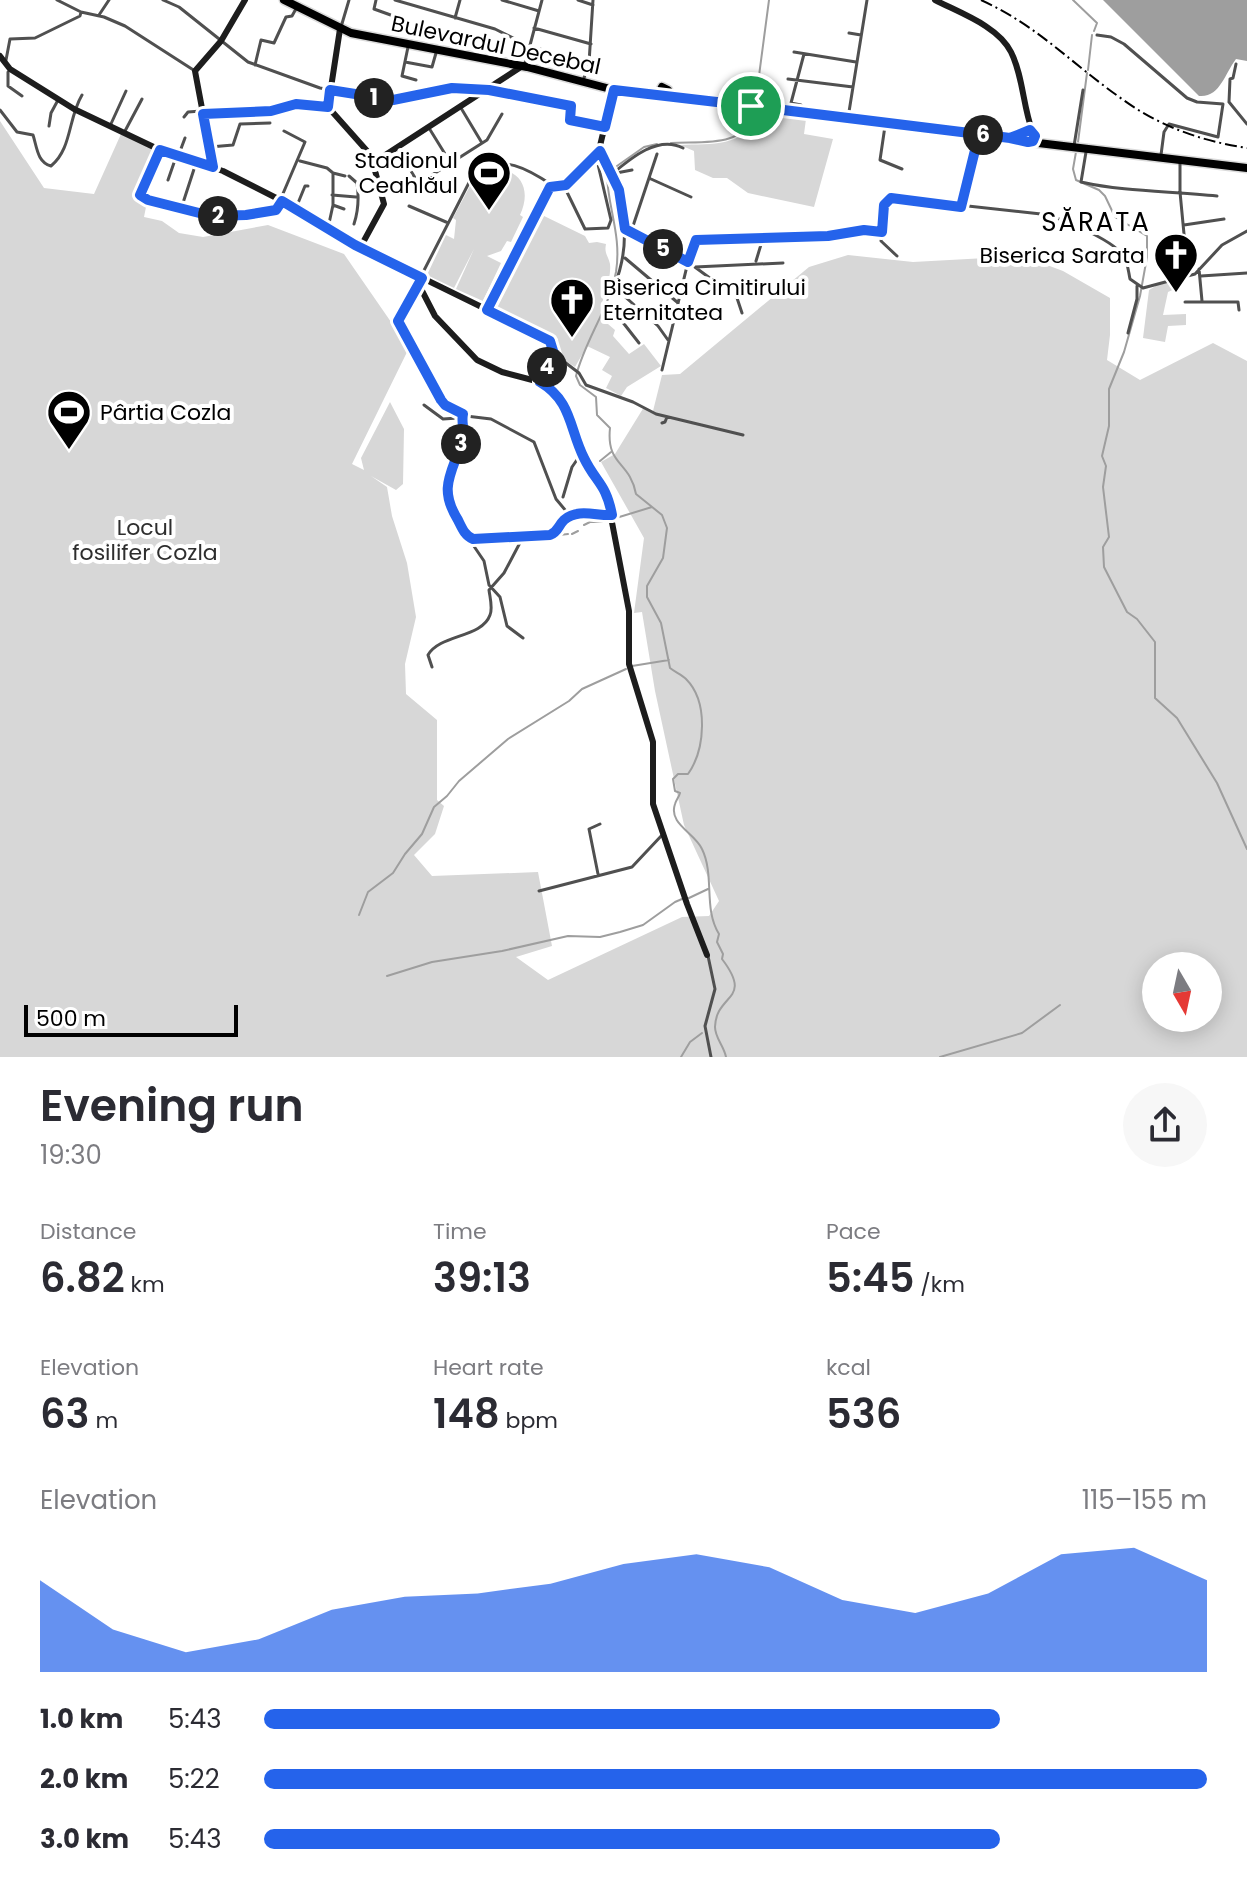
<!DOCTYPE html>
<meta charset="utf-8">
<style>
:root{--surface:#fff;--page:#f7f7f7;--text:#2b2b33;--muted:#7c7c81;--accent:#2563eb}
body{margin:0;font-family:Poppins,sans-serif;background:var(--page);color:var(--text);height:100vh;display:flex;flex-direction:column;font-size:30px;white-space:nowrap}
*{box-sizing:border-box;margin:0}
p{font-size:26px;color:var(--muted)}
.icon{flex:none;width:44px;height:44px;fill:none;stroke:currentColor;stroke-width:2;stroke-linecap:round;stroke-linejoin:round}
.map{position:relative;height:1057px;overflow:hidden}
.panel{display:flex;flex-direction:column;background:var(--surface);flex:1}
.panel>*{flex:none}
.needle{width:52px;rotate:171deg}
.controls{position:absolute;left:1142px;top:952px;display:grid;gap:16px}
.controls a{display:grid;place-items:center;width:80px;height:80px;border-radius:50%;background:var(--surface);box-shadow:0 4px 20px #0003;font-size:40px}
.scale{position:absolute;left:24px;bottom:20px;width:214px;box-sizing:border-box;padding-left:8px;border:4px solid #000;border-top:0;font-size:22px;line-height:28px;white-space:nowrap;color:#000;-webkit-text-stroke:6px #fff;paint-order:stroke}
.pin{position:absolute;display:grid;place-items:center;width:68px;height:68px;color:#fff;margin:-34px;border:4px solid #fff;border-radius:50%;box-shadow:0 2px 8px #0007}
.km{position:absolute;width:40px;height:40px;margin:-20px;border-radius:50%;background:#222;color:#fff;font-size:22px;line-height:40px;text-align:center}
.round{display:grid;place-items:center;flex:none;width:84px;height:84px;border-radius:42px;background:var(--page)}
.head{display:flex;align-items:center;justify-content:space-between;height:136px;padding:0 40px}
h1{font-size:44px;font-weight:600;line-height:60px}
.figures{display:grid;grid-template-columns:repeat(3,1fr);gap:12px;height:136px;padding:8px 40px}
.figures div{display:grid;align-content:center}
.figures b{font-size:40px;font-weight:600}
.figures small{font-size:22px;font-weight:400}
.figures p{font-size:22px}
.chart{height:224px;padding:16px 40px}
.chart p{display:flex;justify-content:space-between}
.chart svg{width:100%;height:144px;margin-top:8px;fill:var(--accent);opacity:.7}
ul{padding:0 40px;list-style:none;font-size:26px}
li{display:grid;grid-template-columns:128px 96px 1fr;align-items:center;height:60px}
li i{height:20px;border-radius:10px;background:var(--accent)}
.map>svg:first-child{display:block}
</style>
<div class="map">
<svg width="1247" height="1057" viewBox="0 0 1247 1057">
<rect width="100%" height="100%" fill="#fff"/>
<path fill="#d7d7d7" fill-rule="evenodd" d="M757,113L806,119L804,134L833,139L814,207L748,193L727,178H713L695,170L694,151L680,145C712,143 744,149 757,113Z
M0,121L44,188L94,194L121,134L157,151L138,195L147,202L144,217L162,221L179,233L203,237L268,225L344,254L409,348L352,464L364,470L361,458L390,402L404,429L403,484L396,490L371,476L387,487L392,516L407,563L416,617L405,664L406,694L437,720V800L444,806L435,834L414,855L432,876L538,872L552,946L516,957L548,980L682,917L709,916L719,901L684,825L655,691L642,612L634,613L644,538L601,462L615,454L644,407L653,411L662,375L680,374L809,267L848,255L913,262L1023,256L1063,271L1110,298V335L1107,360L1140,380L1213,343L1247,361V1057H0ZM1156,966H1208V1018H1156Z
M496,169C523,170 531,192 520,215L523,217L511,242L507,241L501,251L487,256L501,263L483,301L456,289L474,249L454,288L427,275L446,235L454,239L456,220L453,218L471,184L473,185L483,174Z
M540,214L585,236L589,243L597,242L606,244C604,254 608,255 610,264C612,282 599,300 601,318L615,330L613,336L629,354L644,344L661,366L627,387L621,396L606,388L612,376L602,370L610,357L587,346L575,367L555,354L554,350L558,339L496,312L495,306Z
M1180,279L1179,287L1168,292L1163,315L1186,314V325L1168,326L1165,342L1143,338L1149,290L1159,284Z"/>
<path fill="#9e9e9e" d="M1103,0H1247V61L1236,59C1225,73 1220,98 1199,96Z"/>
<g fill="none" stroke-linecap="round" stroke-linejoin="round">
<path stroke="#9e9e9e" stroke-width="2" d="M1073,0L1097,23L1094,31
M1088,70L1092,35
M755,106L769,0
M1078,142L1087,73
M671,143C701,141 745,149 754,112
M657,144L644,147L607,173C607,206 622,235 616,272C609,309 585,340 576,376L580,385L596,397L597,415L610,428C606,466 630,461 636,494L662,515L667,528L663,558L647,586V597L661,623L670,668C675,672 682,675 686,679C709,702 705,750 688,774H678L673,779L675,791L680,793C679,797 676,800 675,804C668,824 695,833 702,849C715,876 703,908 719,934L717,942L723,954L722,959C754,1001 716,993 715,1027C715,1038 724,1046 726,1057
M1076,152L1073,169L1076,180L1099,190L1105,196L1115,217L1147,236V257L1140,296L1124,352L1109,389V426L1102,456L1106,466L1103,487L1109,537L1103,547L1104,567L1127,612L1137,619L1155,642V698L1177,718L1217,783L1247,849
M600,461L611,452
M616,518L652,507
M584,525L590,522H604L608,519
M572,534L578,531
M551,536L568,534
M496,541L518,542
M523,541L545,537
M632,666L669,660
M689,898L708,889
M359,915L368,892L393,873L405,854L422,834L434,807L447,796L459,781L508,739L569,701L582,689L626,669
M387,976L432,962L502,951L568,936L600,937L620,932L643,925L675,902L682,899
M681,1057L690,1042L702,1033
M940,1057L1022,1033L1060,1005"/>
<g stroke="#dbdbdb" stroke-width="11">
<path id="primary" d="M284,0L351,33L527,67L618,91L660,95
M659,93L662,87L668,90
M666,96L1027,142
M1023 136a6 6 0 1 1 12 0a6 6 0 1 1-12 0Z
M1030,142L1247,168"/>
</g>
<path stroke="#505050" stroke-width="3" d="M57,0L81,12L104,17L125,26L195,71
M163,0L179,7L248,62L320,88L390,100L448,89L489,90L571,106L570,120L605,127
M376,0L374,9L399,18L397,31
M395,0L495,29L529,46L589,63
M502,0L539,11
M578,0L593,5
M99,15L109,0
M455,18L460,0
M341,27L349,0
M534,28L591,44
M849,33L861,35
M1097,35L1111,37L1124,44L1187,98L1197,102L1223,104L1218,137L1169,124L1164,132L1161,155
M408,47L402,76L416,80
M794,52L856,62
M6,60L10,39L35,38L80,16L81,12
M405,62L432,67L436,53
M525,64L542,0
M255,65L261,40L274,43L286,17L292,16L297,7
M8,72V86L22,96
M584,78L589,63L593,0
M788,79L853,87
M1229,102L1230,79L1233,78L1236,64
M1229,102L1247,124
M801,105L791,103L804,54
M461,108L482,143
M0,110L17,132L33,135C37,147 37,162 51,166C72,149 68,118 82,95
M205,114L258,112L296,104L328,107
M184,117L188,112L201,111
M848,118L867,0
M49,126L51,113L58,100
M110,126L126,91
M885,126L880,160L902,169
M429,128L450,162
M125,131L142,99
M1074,146L1083,90
M210,147L233,145L240,124L270,123
M397,148L417,181L421,182L487,140L502,114
M160,150L140,195L143,197L211,216L246,215L276,210L305,142L284,131
M1086,152L1081,182C1125,192 1171,191 1217,196
M601,153C623,200 634,237 614,287L658,326L668,340
M179,154L185,138
M1180,160V192L1188,276
M300,161L327,168L333,173V205L328,228
M333,173L345,176
M611,174L632,170
M612,174C631,158 658,135 683,148
M349,176L357,183C359,197 359,209 354,224
M651,179L691,197
M168,180L176,157
M552,185C528,169 502,154 475,171L398,321L445,405L466,416L491,419L534,442L556,499L571,517
M564,186L585,229L608,228L611,220L596,156
M332,195L356,197
M333,205L344,209
M409,206L446,222
M961,207L978,137
M296,208L305,186H308
M181,209L196,163
M1184,225L1224,219
M625,229L688,262L737,298L742,313
M631,232L657,154
M897,256L881,241L884,203L888,199L895,198L1041,214C1060,217 1110,239 1122,254C1128,261 1128,270 1130,279L1143,288L1195,274L1222,245L1247,231
M625,258L677,302
M756,261L763,238
M695,267L783,263
M1199,269L1202,301
M1201,276L1247,273
M1185,302H1238L1239,310
M632,304L621,320L639,343
M1128,333L1137,299V286
M554,354L579,373L586,385L633,402L656,414L743,435
M662,370L693,241L828,236L864,230L882,232
M424,405L443,419L458,418L463,414
M463,414L461,420L464,435L447,484V498L467,536L484,561L489,585L500,597L507,626L523,638
M662,423L665,422L667,417
M563,497L572,467L581,454
M468,537L480,540L550,535C559,531 557,527 564,521C577,508 595,516 611,515
M432,667L428,655C440,634 482,638 490,615C493,608 490,598 489,590L504,573L523,537
M598,874L589,829L600,824
M539,891L632,867L663,834
M708,956L715,989L705,1026L711,1057"/>
<path stroke="#1d1d1d" stroke-width="6" d="M935,0C960,13 998,26 1011,52C1023,76 1023,106 1032,130
M340,29L328,107L376,161L374,167L384,204L360,248
M0,56L10,69L74,109L160,150L223,171L296,208L355,245L547,339L554,354L540,382
M376,161L524,65
M213,167L195,71L221,41L245,0
M419,285L435,316L477,360L502,372L540,382L558,395L585,461L606,491L629,611V664L653,742V804L687,904L707,955
M487,310L550,187L566,185L598,154L614,88"/>
<use href="#primary" stroke="#000" stroke-width="8"/>
<path stroke="#000" stroke-width="2" stroke-dasharray="12 4 2 4" stroke-linecap="butt" d="M981,0C1038,26 1072,64 1122,99C1159,126 1201,141 1247,148"/>
</g>
<g fill="none" stroke-linecap="round" stroke-linejoin="round">
<g stroke="#fff" stroke-width="16">
<path id="route" d="M751,106L614,90L605,127L570,120L571,106L489,90L452,88L393,100L330,90L328,107L296,104L271,111L203,114L213,167L160,150L140,195L148,200L211,216L246,215L276,210L282,201L355,245L422,278L398,321L441,400L445,405L463,414C461,423 465,430 463,438C453,473 437,486 458,520C462,528 465,536 473,539L550,535C559,531 557,527 564,520C578,508 596,516 612,515C606,483 596,483 584,458C569,428 572,401 540,382L554,354L550,341L487,310L550,187L566,185L600,151L619,190L625,229L688,262L696,240L828,236L864,230L882,232L884,205L891,198L961,207L979,134L1010,138L1030,130L1035,136L1033,141L1028,142L1010,138L751,106"/>
</g>
<use href="#route" stroke="#2563eb" stroke-width="10"/>
</g>
<defs>
<g id="stadium-pin" transform="scale(2.3)"><path d="M0 17L-7.5 6A9.5 9.5 0 1 1 7.5 6Z" fill="#000" stroke="#fff"/><path d="M0-5a6.5 5 0 1 0 0 10a6.5 5 0 1 0 0-10ZM-3.5-1.8h7v3.6h-7Z" fill="#fff"/></g>
<g id="church-pin" transform="scale(2.3)"><path d="M0 17L-7.5 6A9.5 9.5 0 1 1 7.5 6Z" fill="#000" stroke="#fff"/><path d="M-1.2-6h2.4v3.5h3.3v2.4h-3.3V6h-2.4V-.1h-3.3v-2.4h3.3Z" fill="#fff"/></g>
</defs>
<g fill-rule="evenodd">
<use href="#stadium-pin" x="489" y="173"/>
<use href="#church-pin" x="1176" y="255"/>
<use href="#church-pin" x="572" y="300"/>
<use href="#stadium-pin" x="69" y="412"/>
</g>
<g text-anchor="middle" dominant-baseline="central" stroke-width="8" stroke-linejoin="round" paint-order="stroke">
<g font-size="22" fill="#000" stroke="#fff">
<text transform="translate(496 45) rotate(12)">Bulevardul Decebal</text>
</g>
<g font-size="22" fill="#000" stroke="#fff" text-anchor="end">
<text x="458" y="160">Stadionul<tspan x="458" dy="25">Ceahlăul</tspan></text>
<text x="1145" y="255">Biserica Sarata</text>
<text x="603" y="287" text-anchor="start">Biserica Cimitirului<tspan x="603" dy="25">Eternitatea</tspan></text>
<text x="100" y="412" text-anchor="start">Pârtia Cozla</text>
</g>
<g font-size="22" fill="#2e2e2e" stroke="#fff">
<text x="145" y="527">Locul<tspan x="145" dy="25">fosilifer Cozla</tspan></text>
</g>
<g font-size="26" letter-spacing="2" fill="#000" stroke="#fff">
<text x="1096" y="222">SĂRATA</text>
</g>
</g>
</svg>
<div class="controls">
<a><svg class="needle" viewBox="-14 -14 28 28"><path d="M0-13l5 13h-10z" fill="#e53935"/><path d="M0 13l5-13h-10z" fill="#7c7c81"/></svg></a>
</div>
<div class="scale">500 m</div>
<div class="pin" style="left:751px;top:106px;background:#1e9e55"><svg class="icon" aria-label="arrive" viewBox="0 0 24 24"><path d="M6 21V4h12l-3 4 3 4H6"/></svg></div>
<b class="km" style="left:374px;top:98px">1</b>
<b class="km" style="left:218px;top:216px">2</b>
<b class="km" style="left:461px;top:444px">3</b>
<b class="km" style="left:547px;top:367px">4</b>
<b class="km" style="left:663px;top:249px">5</b>
<b class="km" style="left:983px;top:135px">6</b>
</div>
<section class="panel">
<div class="head"><div><h1>Evening run</h1><p>19:30</p></div><a class="round"><svg class="icon" aria-label="share" viewBox="0 0 24 24"><path d="M12 15V3M7 8l5-5 5 5M5 13v7h14v-7"/></svg></a></div>
<div class="figures">
<div><p>Distance</p><b>6.82<small> km</small></b></div>
<div><p>Time</p><b>39:13</b></div>
<div><p>Pace</p><b>5:45<small> /km</small></b></div>
</div>
<div class="figures">
<div><p>Elevation</p><b>63<small> m</small></b></div>
<div><p>Heart rate</p><b>148<small> bpm</small></b></div>
<div><p>kcal</p><b>536</b></div>
</div>
<div class="chart"><p><span>Elevation</span>115–155 m</p>
<svg viewBox="0 0 160 44" preserveAspectRatio="none"><path d="M0 44V16L10 31L20 38L30 34L40 25L50 21L60 20L70 17L80 11L90 8L100 12L110 22L120 26L130 20L140 8L150 6L160 16V44z"/></svg>
</div>
<ul>
<li><b>1.0 km</b>5:43<i style="width:78%"></i></li>
<li><b>2.0 km</b>5:22<i style="width:100%"></i></li>
<li><b>3.0 km</b>5:43<i style="width:78%"></i></li>
</ul>
</section>
